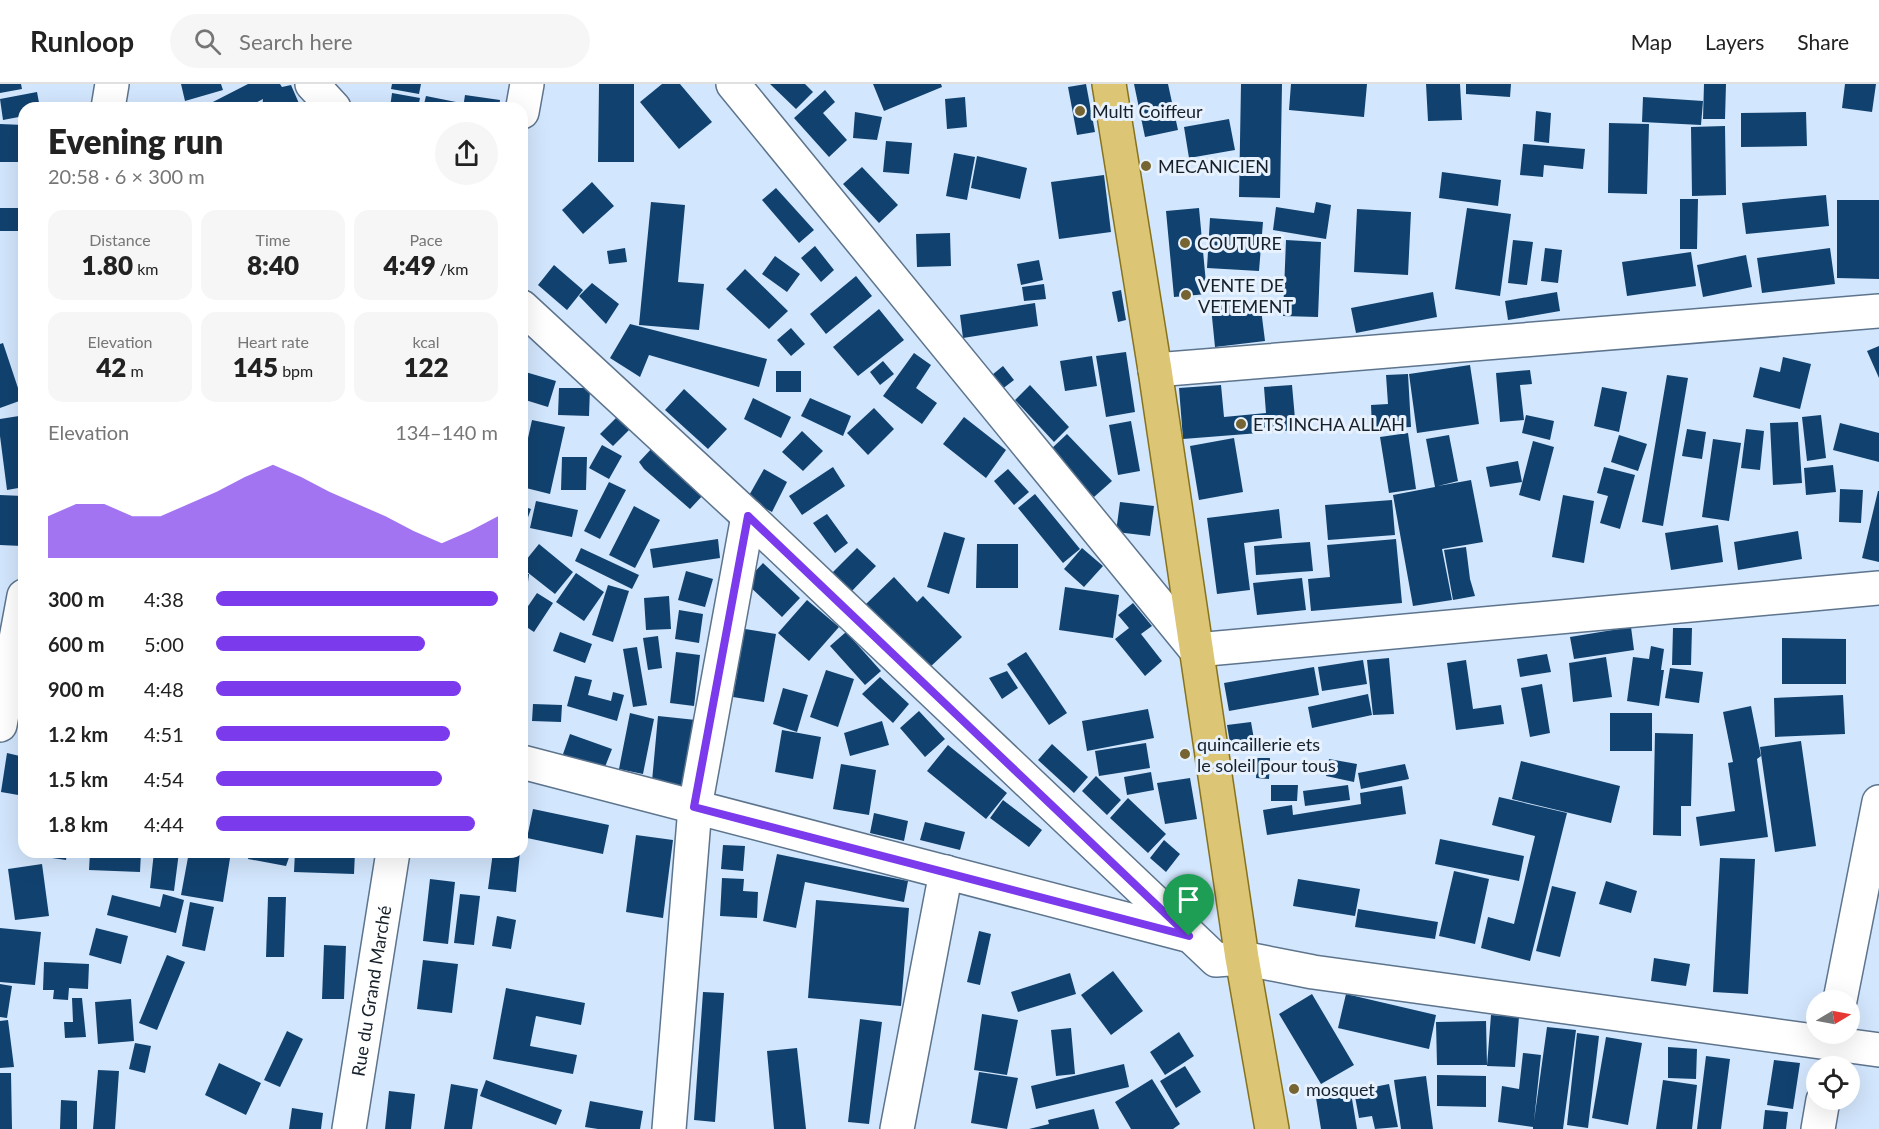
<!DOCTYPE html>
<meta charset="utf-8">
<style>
:root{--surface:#fff;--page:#f6f6f6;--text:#222;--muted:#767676;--line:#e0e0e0;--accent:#7c3aed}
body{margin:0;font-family:Lato,sans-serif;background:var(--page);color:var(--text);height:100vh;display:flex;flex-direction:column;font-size:22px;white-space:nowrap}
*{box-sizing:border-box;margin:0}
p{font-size:20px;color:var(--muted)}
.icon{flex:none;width:33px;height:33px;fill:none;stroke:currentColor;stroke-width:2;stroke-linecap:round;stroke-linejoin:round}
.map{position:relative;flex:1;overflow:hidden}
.details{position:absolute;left:18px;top:18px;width:510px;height:756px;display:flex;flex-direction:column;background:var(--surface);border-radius:18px;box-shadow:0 6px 24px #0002}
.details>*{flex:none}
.needle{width:39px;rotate:80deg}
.buttons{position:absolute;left:1806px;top:906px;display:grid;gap:12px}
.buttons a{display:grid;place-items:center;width:54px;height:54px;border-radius:50%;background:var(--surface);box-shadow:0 6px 24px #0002;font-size:30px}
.pin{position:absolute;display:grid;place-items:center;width:51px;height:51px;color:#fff;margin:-62px -26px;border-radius:50% 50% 50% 0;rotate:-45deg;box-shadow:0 0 6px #0007}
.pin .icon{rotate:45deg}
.round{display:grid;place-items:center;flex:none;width:63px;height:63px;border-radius:32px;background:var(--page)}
.summary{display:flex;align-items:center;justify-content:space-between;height:102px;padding:0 30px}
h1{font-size:33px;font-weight:800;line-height:45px}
.figures{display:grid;grid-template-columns:repeat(3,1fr);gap:9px;height:102px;padding:6px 30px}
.figures div{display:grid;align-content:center;border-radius:15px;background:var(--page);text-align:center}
.figures b{font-size:26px;font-weight:800}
.figures small{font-size:16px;font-weight:400}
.figures p{font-size:16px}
.chart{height:168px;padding:12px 30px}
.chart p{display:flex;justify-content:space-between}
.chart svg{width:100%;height:108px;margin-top:6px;fill:var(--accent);opacity:.7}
ul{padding:0 30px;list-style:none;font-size:20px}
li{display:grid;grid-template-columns:96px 72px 1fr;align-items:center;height:45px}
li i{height:15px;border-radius:8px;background:var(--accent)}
header{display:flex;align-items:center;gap:36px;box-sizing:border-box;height:84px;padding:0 30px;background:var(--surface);border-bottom:2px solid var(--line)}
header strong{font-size:28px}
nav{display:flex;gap:33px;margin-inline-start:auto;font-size:21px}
.search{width:420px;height:54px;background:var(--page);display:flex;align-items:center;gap:15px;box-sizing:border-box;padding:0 21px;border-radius:33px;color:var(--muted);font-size:22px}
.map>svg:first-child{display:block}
</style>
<header>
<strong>Runloop</strong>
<div class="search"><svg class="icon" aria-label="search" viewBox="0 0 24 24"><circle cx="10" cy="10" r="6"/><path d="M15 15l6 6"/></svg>Search here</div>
<nav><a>Map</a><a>Layers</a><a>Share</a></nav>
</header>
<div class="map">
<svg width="1879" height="1045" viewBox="0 0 1879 1045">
<rect width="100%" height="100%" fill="#d2e6fd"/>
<path fill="#11426f" d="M0,0H21L22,5L0,9Z
M181,0H221L223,6L185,17Z
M248,0H280L282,3L291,1L301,24H262L263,15L246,24H209L207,21Z
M392,0H421L419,10L391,5Z
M599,0H634V78H598Z
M662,0H680L712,38L679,65L640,18Z
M770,0H805L813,8L796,25Z
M873,0H941L942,3L884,27Z
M1086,0L1095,48L1077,51L1068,3Z
M1134,0H1168L1178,46L1145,53Z
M1241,0H1282L1280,114L1239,113Z
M1291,0H1367L1364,33L1289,26Z
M1426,0H1460L1462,36L1428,37Z
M1466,0H1511L1510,13L1466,10Z
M1704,0H1726L1725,35H1703Z
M1845,0H1876L1872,28L1842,24Z
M825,6L835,18L823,29L847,56L829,73L794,34Z
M37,8L40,24H24V32L3,36L0,15Z
M392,9L420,14L418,24H390Z
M465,11L500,16L499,24H463Z
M426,12L456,18L454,24H423Z
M965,13L967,43L947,45L945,15Z
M1643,13L1703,17L1701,41L1642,38Z
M1536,27L1551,29L1549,59L1534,57Z
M855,28L882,33L877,56L853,54Z
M1806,28L1807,62L1741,63V29Z
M1229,35L1235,66L1189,74L1184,43Z
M1609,39L1649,40L1647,110L1608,109Z
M0,40L24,41V78H0Z
M1725,42L1726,111L1692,112L1691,43Z
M886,57L912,59L909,90L883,88Z
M1523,60L1585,65L1583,85L1544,81L1543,93L1520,91Z
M954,69L975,73L967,116L946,112Z
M977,72L1027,84L1020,115L971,104Z
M862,83L898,121L879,139L843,100Z
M1442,88L1501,96L1498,122L1439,114Z
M1104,91L1111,148L1059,155L1051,98Z
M592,98L614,122L583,150L562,126Z
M776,104L814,146L799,159L762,116Z
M1826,111L1829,142L1746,150L1742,119Z
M1680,115H1698L1697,165H1680Z
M1837,116H1879V195L1837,194Z
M651,118L685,121L678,198L704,200L699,246L639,241Z
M1316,118L1331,121L1326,155L1273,146L1276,123L1314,129Z
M0,124H24V147H0Z
M1199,124L1207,210L1174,213L1166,127Z
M1467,124L1511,130L1500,212L1455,205Z
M1357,125L1411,128L1408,191L1354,188Z
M1210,134L1263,138L1259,187L1207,184Z
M950,149L951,182L917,183L916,150Z
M1286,156L1321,158L1318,233L1283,232Z
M1513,156L1533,158L1527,201L1508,199Z
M815,162L834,186L821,198L801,174Z
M625,164L627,178L609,180L607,167Z
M1545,164L1562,166L1558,199L1541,197Z
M1830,164L1835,200L1762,209L1757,174Z
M1691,168L1696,202L1627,212L1622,178Z
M1746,171L1752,203L1703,213L1697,181Z
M775,172L800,190L787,208L762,190Z
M1039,176L1043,196L1021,201L1017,180Z
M554,181L583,206L567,226L538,201Z
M745,185L788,227L769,245L726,205Z
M856,192L872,212L826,250L810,230Z
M592,199L619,220L606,240L579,212Z
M1044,200L1046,215L1024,217L1022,203Z
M1121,206L1126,236L1118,238L1112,208Z
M1433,208L1437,233L1356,249L1351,224Z
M1557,208L1560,227L1508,236L1505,217Z
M1260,217L1265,257L1215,263L1211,223Z
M1035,219L1038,242L963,254L960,231Z
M879,225L904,256L858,292L833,263Z
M630,240L767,275L759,303L649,271L640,293L610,274Z
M791,244L805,260L791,272L777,256Z
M3,259L22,316L0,324V260Z
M1879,262V294L1867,267Z
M1126,268L1135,328L1106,333L1096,272Z
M914,269L931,281L916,304L937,319L922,340L883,312Z
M1092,272L1097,302L1065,307L1060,277Z
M1783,273L1811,280L1800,325L1753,313L1760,283L1780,288Z
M883,277L894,290L880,301L870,288Z
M1470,281L1479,340L1417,349L1409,290Z
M1003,282L1014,296L997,309L987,295Z
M1530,286L1532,300L1520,301L1524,336L1500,338L1496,289Z
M522,287L556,297L548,323L522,315Z
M776,287H801V308H776Z
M1408,290L1411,343L1372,345L1371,321L1388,320L1386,291Z
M1667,291L1688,294L1663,442L1642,438Z
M1030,301L1069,343L1054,358L1015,316Z
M1221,301L1224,333L1266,329L1264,303L1292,301L1296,346L1183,355L1179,304Z
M1602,303L1627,308L1619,348L1594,342Z
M559,304H590L589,332L558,331Z
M684,305L727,345L708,365L665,326Z
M753,314L791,333L781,354L744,335Z
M810,314L851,332L843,352L801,332Z
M874,324L894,345L868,371L847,349Z
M624,326L637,338L613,362L600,350Z
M1526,331L1554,337L1550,356L1522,349Z
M1821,331L1826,374L1807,377L1802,333Z
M19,332L24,370V403L7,406L0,352V335Z
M964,333L1006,366L986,394L943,360Z
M532,336L565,343L550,410L522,403V381Z
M1131,337L1140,387L1118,391L1109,341Z
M1798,338L1802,399L1773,401L1770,339Z
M1840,339L1879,349V378L1833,366Z
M1687,345L1706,348L1702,375L1682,372Z
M1746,345L1764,347L1760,386L1741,384Z
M802,347L823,367L803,387L782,368Z
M1408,349L1416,405L1389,409L1380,353Z
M1067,350L1112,397L1094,413L1050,366Z
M1449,351L1458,397L1438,402L1471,396L1483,458L1442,465L1452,516L1413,522L1393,411L1435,403L1426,355Z
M1619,351L1647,360L1638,387L1611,378Z
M1234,354L1243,408L1199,416L1190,362Z
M1713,355L1741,359L1729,437L1702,433Z
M1533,357L1554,363L1540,417L1519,411Z
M602,361L622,372L609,395L589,384Z
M654,362L704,410L690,425L644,385L639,378Z
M562,373H587L586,406H561Z
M1518,377L1522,398L1490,403L1486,383Z
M1833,381L1836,408L1806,411L1804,384Z
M833,383L845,402L802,431L789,412Z
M1604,383L1635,391L1620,445L1600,439L1608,412L1597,409Z
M764,385L787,398L772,428L747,415Z
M1008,385L1029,408L1014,421L994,397Z
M609,398L626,406L600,455L584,447Z
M1840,405L1863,406L1861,439L1839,438Z
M1878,407H1879V478L1862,474Z
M1035,410L1080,465L1063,479L1018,424Z
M0,411L23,412L22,462L0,461Z
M1563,411L1594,417L1584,479L1552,473Z
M1392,416L1395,451L1328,456L1325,421Z
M536,417L578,426L572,453L530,444Z
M1120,418L1154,422L1150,452L1116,448Z
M522,422L531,425L522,450Z
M634,422L660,436L635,484L609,471Z
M1279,425L1282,454L1244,459L1250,506L1217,510L1207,434Z
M827,430L848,459L835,469L813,439Z
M1718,441L1723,478L1671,486L1665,449Z
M1798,447L1802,475L1738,486L1734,458Z
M944,448L965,454L949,510L927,503Z
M718,455L720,474L653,484L650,465Z
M1396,455L1402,519L1311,527L1308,495L1330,493L1327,461Z
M1310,458L1313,487L1256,491L1254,462Z
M539,460L573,488L555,510L522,484V481Z
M977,460H1018V504H976Z
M1466,463L1470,495L1475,512L1453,516L1444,466Z
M581,464L639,491L632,505L575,477Z
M857,464L876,482L850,509L831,490Z
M1082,464L1103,482L1084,503L1064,485Z
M763,479L800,514L782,533L745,498Z
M686,487L713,495L705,523L678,516Z
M576,489L604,508L584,537L556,518Z
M522,490H529L525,522L522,521Z
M894,493L917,518L923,512L962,553L928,585L866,520Z
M1302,494L1306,526L1257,531L1253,499Z
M608,501L629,507L613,558L592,551Z
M1065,503L1119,511L1113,554L1059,546Z
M537,509L553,519L534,548L522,540V531Z
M669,512L671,545L646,546L644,514Z
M807,516L839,543L809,577L778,549Z
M1133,519L1152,542L1141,550L1162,577L1145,592L1115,555L1129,544L1118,531Z
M679,526L703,530L699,559L675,555Z
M1631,543L1634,566L1574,575L1570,553Z
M1673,544H1692L1691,581H1672Z
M745,545L776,550L764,618L733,613Z
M560,548L592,560L585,579L553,567Z
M846,548L881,587L865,601L830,562Z
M658,552L662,584L648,586L643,554Z
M1782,554L1846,555V600H1782Z
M1651,562L1664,565L1661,586H1664L1659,622L1627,617L1633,573L1649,575Z
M637,563L647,621L633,623L623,565Z
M676,568L700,571L694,622L670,619Z
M1026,568L1067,629L1049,641L1007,580Z
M1547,570L1551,588L1520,593L1517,575Z
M1606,573L1612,613L1573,618L1569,579Z
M1389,574L1394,630L1373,631L1367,576Z
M1363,576L1367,600L1322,607L1318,583Z
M1466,576L1473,625L1501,621L1504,640L1456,646L1447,579Z
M1314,583L1319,611L1229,627L1224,599Z
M1670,584L1703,588L1699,619L1665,614Z
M826,586L854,595L838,643L810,633Z
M1007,587L1018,604L1002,615L989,594Z
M575,592L592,596L588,611L611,617L613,608L624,611L617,637L567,622Z
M880,593L909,620L893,639L862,610Z
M1542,600L1550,649L1530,653L1521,604Z
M783,604L808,611L797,648L773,640Z
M1368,610L1372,631L1312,644L1308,623Z
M1843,611L1845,650L1775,653L1774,614Z
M533,620L562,621L561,638L532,637Z
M1751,622L1761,672L1757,675L1768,753L1700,762L1696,733L1735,727L1728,679L1733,678L1723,628Z
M1148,625L1154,654L1087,667L1082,637Z
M919,627L945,655L925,673L900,644Z
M630,629L654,635L643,690L619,685Z
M1610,629H1652V667H1610Z
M658,632L696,636L688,712L651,708Z
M882,637L889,661L850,672L844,649Z
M1251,638L1255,661L1231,665L1227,641Z
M782,646L821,653L813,695L775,688Z
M1655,649L1693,650L1691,722H1681V752L1653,751Z
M570,650L612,665L603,688L562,673Z
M1801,657L1816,762L1775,768L1760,663Z
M1146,659L1150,684L1099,692L1095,667Z
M1052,660L1088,693L1074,709L1038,676Z
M948,661L1007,709L986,735L927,687Z
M7,669L24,673V712L1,708Z
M1257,674H1270L1269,695L1256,694Z
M1329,675L1357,680L1354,698L1326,692Z
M1521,677L1620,702L1611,739L1512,715Z
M841,680L876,686L869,731L833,725Z
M1405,680L1409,695L1361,705L1358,689Z
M1151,688L1154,706L1127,711L1124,693Z
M1096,692L1121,716L1107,731L1082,707Z
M1190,694L1197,735L1165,740L1157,699Z
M1271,701H1298L1297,717H1271Z
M1348,701L1350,716L1305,722L1303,707Z
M1402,702L1406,730L1267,751L1263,726L1292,721L1293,731L1361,720L1360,709Z
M522,704H528L524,741H522Z
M1499,713L1567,729L1530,877L1481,864L1488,833L1514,840L1535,752L1492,741Z
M1128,714L1166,750L1148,769L1110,734Z
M1003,716L1042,746L1029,763L990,734Z
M533,725L609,741L603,770L527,754Z
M874,729L908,737L904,757L870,749Z
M925,738L965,748L960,766L920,756Z
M636,751L673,756L663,834L626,828Z
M1440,755L1524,772L1519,797L1435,780Z
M1164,756L1180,770L1166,788L1150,774Z
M723,761L745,762L743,787L721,785Z
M32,768H67L66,776L31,771Z
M90,768H141L140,788L89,786Z
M154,768H179L174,807L150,804Z
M189,768H231L223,818L181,811Z
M249,768H291L286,782L248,775Z
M295,768L337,769V768H355L354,790L294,788Z
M493,768H520L516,808L488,805Z
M777,770L908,797L904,818L805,798L796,844L763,837Z
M1720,774L1755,775L1748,910L1713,908Z
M42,780L49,832L15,836L8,785Z
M1454,787L1489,795L1475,860L1439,852Z
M722,794L744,795L743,807L758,808L757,834L720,832Z
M430,795L455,798L448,860L423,857Z
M1298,795L1360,805L1355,832L1293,822Z
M1606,797L1637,807L1631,829L1599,820Z
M1552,802L1576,808L1560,873L1536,867Z
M163,810L184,816L176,849L107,831L112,811L160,823Z
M460,810L480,812L474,861L454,859Z
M268,813H286L284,873H266Z
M816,816L909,824L901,922L808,914Z
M190,818L214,823L205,867L182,862Z
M1358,825L1438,838L1435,855L1355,843Z
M497,832L516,836L511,865L492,862Z
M0,844L41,848L35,901L0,898Z
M96,844L128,852L121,880L89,871Z
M979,847L991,850L980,901L967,898Z
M324,861L346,862L344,915H322Z
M167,871L185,878L157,946L139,939Z
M1654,874L1690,880L1686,902L1651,897Z
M423,876L458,880L452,929L417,925Z
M44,878L89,880L88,905L69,904L68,916L53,915L54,906H43Z
M1113,887L1143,927L1111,951L1081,911Z
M1070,889L1076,910L1018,928L1011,908Z
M0,900L12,902L7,934L0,933Z
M506,904L585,919L581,941L536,932L530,962L577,971L573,990L493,975Z
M703,908L724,909L715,1038L694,1036Z
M1312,910L1354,981L1321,1000L1279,930Z
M1346,910L1436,931L1429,965L1338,944Z
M72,914H82L86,953L65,954L64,938H73Z
M131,915L134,957L98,960L95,918Z
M982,930L1018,936L1007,991L974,986Z
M1491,931L1519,933L1515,983L1487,982Z
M860,935L882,938L869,1040L848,1038Z
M8,936L14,983L0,984V937Z
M1486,937L1487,981H1437L1436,938Z
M1547,943L1576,946L1563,1045H1533V1043L1498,1038L1502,1002L1519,1005L1523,969L1541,971L1534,1037Z
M1071,944L1075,990L1056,992L1051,946Z
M287,947L303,955L280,1003L264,996Z
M1179,948L1194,972L1165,991L1150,968Z
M1577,949L1599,952L1588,1044L1567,1041Z
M1606,953L1642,959L1628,1041L1592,1034Z
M135,959L151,962L145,989L129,985Z
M1668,963L1697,965L1696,995L1668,994Z
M797,964L806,1045H774L767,967Z
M1706,972L1730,975L1721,1045H1697Z
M1774,976L1800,979L1793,1025L1767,1021Z
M219,979L261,999L246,1031L205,1011Z
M1124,980L1129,1003L1036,1025L1031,1002Z
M1185,982L1201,1008L1176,1024L1160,997Z
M98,986L119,987L115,1045H93Z
M979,988L1018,994L1007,1045L971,1039Z
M0,989H11L12,1045H0Z
M1437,991L1486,992V1023L1437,1022Z
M1426,992L1433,1045H1401L1394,996Z
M1152,995L1180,1040L1173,1045H1131L1115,1018Z
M486,996L562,1026L556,1041L480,1012Z
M1663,996L1697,1001L1692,1045H1656Z
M451,1000L478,1005L472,1045H444Z
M1389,1000L1398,1043L1375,1045L1372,1032L1359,1034L1354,1007Z
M389,1007L415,1010L411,1045H385Z
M1351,1009L1357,1045H1321L1316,1014Z
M61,1016L77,1017V1045H60Z
M590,1017L643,1027L640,1045H598L585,1043Z
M292,1024L323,1029L321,1045H289Z
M1094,1025L1099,1045H1029L1049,1040L1048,1036Z
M1765,1026L1788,1028L1786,1045H1763Z"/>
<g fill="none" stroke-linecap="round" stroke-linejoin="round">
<g stroke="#5d748d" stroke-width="36">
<g id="minor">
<path d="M312,0L334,24"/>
<path d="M733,0L1196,566L1879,504"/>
<path d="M108,24L112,0"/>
<path d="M522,28L527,0"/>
<path d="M522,223L748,432L1216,876L1242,874L1313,888L1879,966"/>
<path d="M1155,286L1879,227"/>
<path d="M0,641L24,512"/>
<path d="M522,678L1187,851"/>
<path d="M1840,916L1879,718"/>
<path id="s1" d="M349,1045L393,768"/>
<path d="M669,1045L695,723L748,432"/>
<path d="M897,1045L946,788"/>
<path d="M1818,1045L1823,1016"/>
</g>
</g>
<g stroke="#87731e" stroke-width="36">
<path id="major" d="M1109,0L1155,286L1242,874L1272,1045"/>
</g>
<use href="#minor" stroke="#fff" stroke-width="33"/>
<use href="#major" stroke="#dcc574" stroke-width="33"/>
</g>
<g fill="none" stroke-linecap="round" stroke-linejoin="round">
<g stroke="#fff" stroke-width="12">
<path id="route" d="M748,432L1189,852L694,723Z"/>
</g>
<use href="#route" stroke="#7c3aed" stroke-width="8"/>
</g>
<g fill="#766533" stroke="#e8f2fe" stroke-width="2">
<circle cx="1080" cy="27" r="6"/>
<circle cx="1146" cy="82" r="6"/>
<circle cx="1185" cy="159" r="6"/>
<circle cx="1186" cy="211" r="6"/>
<circle cx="1241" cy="340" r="6"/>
<circle cx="1185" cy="670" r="6"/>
<circle cx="1294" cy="1005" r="6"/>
</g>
<g text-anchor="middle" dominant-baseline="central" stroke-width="6" stroke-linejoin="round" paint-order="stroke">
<g font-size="18" fill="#16202a" stroke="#e8f2fe" text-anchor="start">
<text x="1092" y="27">Multi Coiffeur</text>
<text x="1158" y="82">MECANICIEN</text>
<text x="1197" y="159">COUTURE</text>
<text x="1198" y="201">VENTE DE<tspan x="1198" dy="21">VETEMENT</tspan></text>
<text x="1253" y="340">ETS INCHA ALLAH</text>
<text x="1197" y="660">quincaillerie ets<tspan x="1197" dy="21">le soleil pour tous</tspan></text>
<text x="1306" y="1005">mosquet</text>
</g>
<g font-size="18" fill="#16202a" stroke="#e8f2fe">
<text stroke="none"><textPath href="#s1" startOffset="140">Rue du Grand Marché</textPath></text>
</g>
</g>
</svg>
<div class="buttons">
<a><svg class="needle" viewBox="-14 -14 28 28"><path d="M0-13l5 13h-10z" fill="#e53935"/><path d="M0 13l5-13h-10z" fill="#767676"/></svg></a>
<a><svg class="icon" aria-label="locate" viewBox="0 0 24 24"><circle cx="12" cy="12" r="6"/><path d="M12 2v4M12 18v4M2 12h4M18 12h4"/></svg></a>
</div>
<div class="pin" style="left:1189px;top:852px;background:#1e9e55"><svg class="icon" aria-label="arrive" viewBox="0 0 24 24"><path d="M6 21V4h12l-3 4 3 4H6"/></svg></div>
<section class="details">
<div class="summary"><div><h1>Evening run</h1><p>20:58 · 6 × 300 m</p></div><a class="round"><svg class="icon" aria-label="share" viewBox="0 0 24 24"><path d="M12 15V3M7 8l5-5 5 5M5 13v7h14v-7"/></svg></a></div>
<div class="figures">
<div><p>Distance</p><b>1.80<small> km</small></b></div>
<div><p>Time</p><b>8:40</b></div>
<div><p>Pace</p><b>4:49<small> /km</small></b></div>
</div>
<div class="figures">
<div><p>Elevation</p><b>42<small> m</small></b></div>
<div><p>Heart rate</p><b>145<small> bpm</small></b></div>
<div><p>kcal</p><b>122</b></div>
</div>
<div class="chart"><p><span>Elevation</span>134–140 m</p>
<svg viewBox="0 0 160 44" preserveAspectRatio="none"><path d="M0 44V27L10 22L20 22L30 27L40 27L50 22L60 17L70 11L80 6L90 11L100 17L110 22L120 27L130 33L140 38L150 33L160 27V44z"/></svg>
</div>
<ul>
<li><b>300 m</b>4:38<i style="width:100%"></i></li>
<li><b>600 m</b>5:00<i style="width:74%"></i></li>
<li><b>900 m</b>4:48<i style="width:87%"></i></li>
<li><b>1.2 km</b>4:51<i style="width:83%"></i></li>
<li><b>1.5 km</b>4:54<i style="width:80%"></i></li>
<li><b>1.8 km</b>4:44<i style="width:92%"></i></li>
</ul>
</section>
</div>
